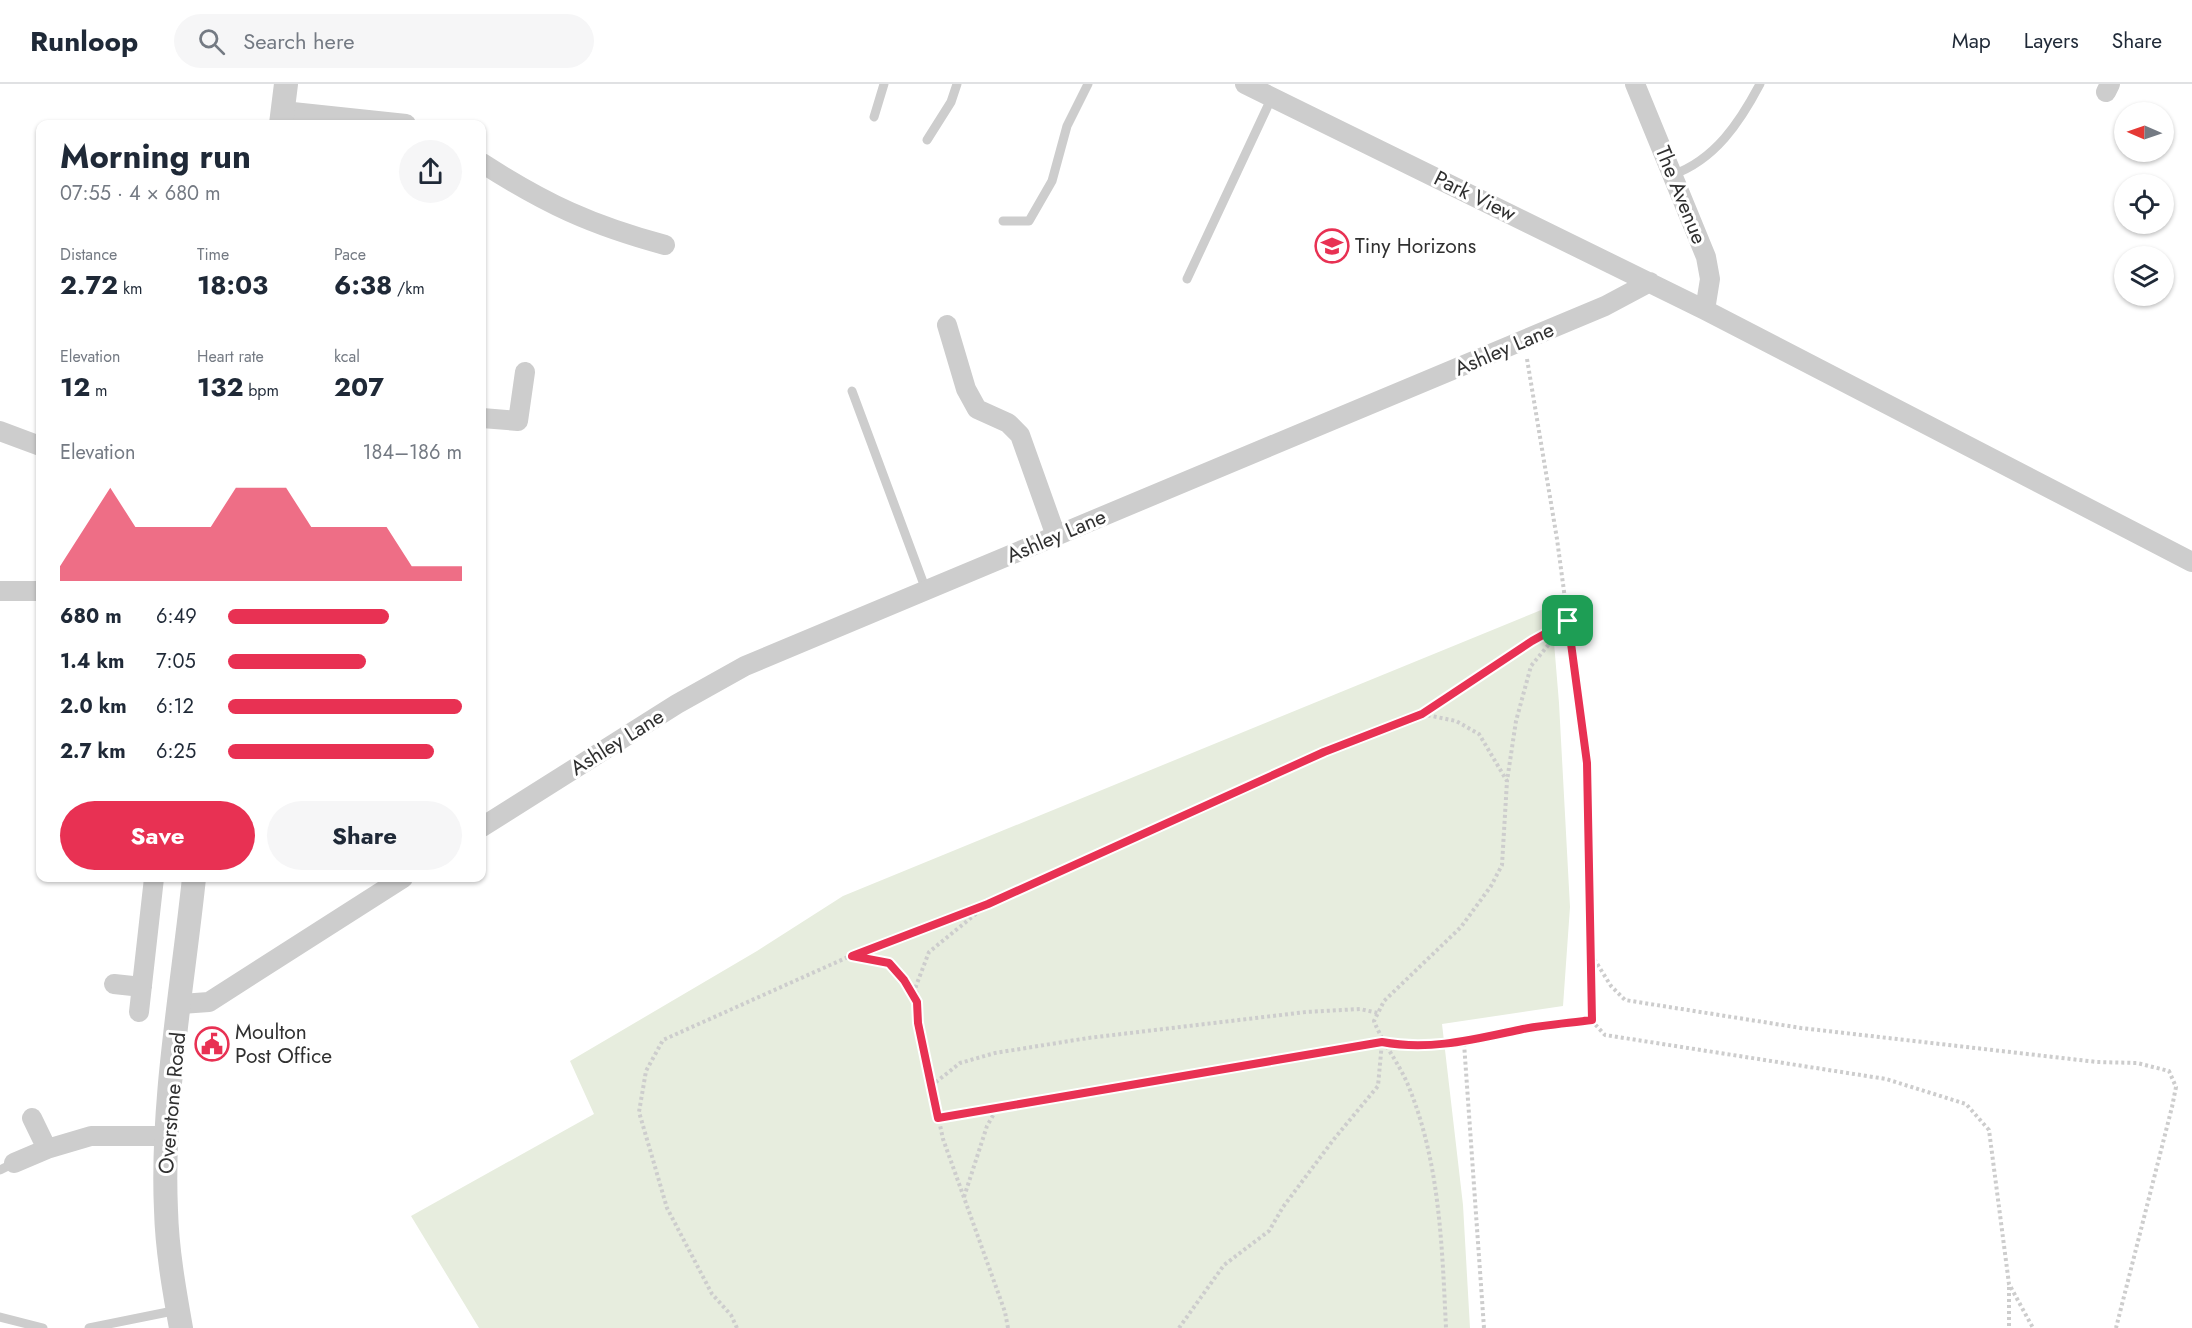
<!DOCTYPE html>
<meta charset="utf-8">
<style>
:root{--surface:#fff;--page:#f6f6f7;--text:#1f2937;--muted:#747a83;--line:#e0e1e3;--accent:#e83153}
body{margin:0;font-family:Jost,sans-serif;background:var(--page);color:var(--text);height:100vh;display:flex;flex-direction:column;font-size:22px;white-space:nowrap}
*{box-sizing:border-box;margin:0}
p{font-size:20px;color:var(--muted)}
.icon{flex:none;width:33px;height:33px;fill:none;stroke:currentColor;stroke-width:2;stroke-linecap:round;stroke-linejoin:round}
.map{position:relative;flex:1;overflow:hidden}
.panel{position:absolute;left:36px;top:36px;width:450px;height:762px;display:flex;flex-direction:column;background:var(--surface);border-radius:12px;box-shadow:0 2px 4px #0004}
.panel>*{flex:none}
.needle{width:39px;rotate:272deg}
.tools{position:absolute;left:2114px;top:18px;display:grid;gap:12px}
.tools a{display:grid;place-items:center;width:60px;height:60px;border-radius:50%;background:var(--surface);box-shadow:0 2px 4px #0004;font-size:30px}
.pin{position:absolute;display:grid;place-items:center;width:51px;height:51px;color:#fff;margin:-26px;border-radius:12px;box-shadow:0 3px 9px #0006}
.round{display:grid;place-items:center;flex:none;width:63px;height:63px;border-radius:32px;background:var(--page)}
.headline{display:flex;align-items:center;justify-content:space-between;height:102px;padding:0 24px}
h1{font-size:33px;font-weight:700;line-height:45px}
.metrics{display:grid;grid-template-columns:repeat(3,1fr);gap:9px;height:102px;padding:6px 24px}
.metrics div{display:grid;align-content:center}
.metrics b{font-size:26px;font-weight:700}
.metrics small{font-size:16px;font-weight:400}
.metrics p{font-size:16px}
.chart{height:168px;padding:12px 24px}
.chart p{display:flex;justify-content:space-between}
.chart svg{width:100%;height:108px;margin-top:6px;fill:var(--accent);opacity:.7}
.primary-button{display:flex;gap:12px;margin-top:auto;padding:12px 24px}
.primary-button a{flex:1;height:69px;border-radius:36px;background:var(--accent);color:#fff;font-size:24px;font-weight:700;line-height:69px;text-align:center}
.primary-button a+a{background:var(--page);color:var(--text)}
ul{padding:0 24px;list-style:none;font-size:20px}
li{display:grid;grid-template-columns:96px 72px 1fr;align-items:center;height:45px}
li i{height:15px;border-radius:8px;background:var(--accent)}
header{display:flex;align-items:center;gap:36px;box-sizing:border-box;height:84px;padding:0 30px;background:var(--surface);border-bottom:2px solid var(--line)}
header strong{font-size:28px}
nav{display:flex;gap:33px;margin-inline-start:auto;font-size:21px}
.search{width:420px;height:54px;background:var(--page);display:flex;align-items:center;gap:15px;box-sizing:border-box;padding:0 21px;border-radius:33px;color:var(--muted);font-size:22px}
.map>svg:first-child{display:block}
</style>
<header>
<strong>Runloop</strong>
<div class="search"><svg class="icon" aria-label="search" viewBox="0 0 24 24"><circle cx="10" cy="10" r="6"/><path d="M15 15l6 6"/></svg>Search here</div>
<nav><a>Map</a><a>Layers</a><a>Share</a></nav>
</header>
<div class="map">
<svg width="2192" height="1244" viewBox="0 0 2192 1244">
<rect width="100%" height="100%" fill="#fff"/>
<path fill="#e7edde" d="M1551,522L1559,619L1570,823L1563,922L1442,940L1463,1121L1470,1244H479L411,1132L594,1030L570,977L757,867L843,812Z"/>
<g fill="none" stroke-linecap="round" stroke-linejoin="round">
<path stroke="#cdcdcd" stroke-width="4" stroke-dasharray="3 3" stroke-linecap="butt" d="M1527,275L1557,455L1587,679L1591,936L1605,951L1886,995L1966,1020L1989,1046L2009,1200L2033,1244
M1422,630L1532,557L1568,537L1531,582L1516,637L1507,697
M1591,870L1611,902L1625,916L1801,944L2097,978L2137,979L2169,987L2176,1003L2172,1023L2116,1244
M852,872C893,880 895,881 917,917
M931,1002L960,979L995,969L1088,954L1306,928L1360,925L1378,929
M938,1034L998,1022
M964,1113L987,1042L999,1021L1382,958L1407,962L1464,959
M2009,1203V1244
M737,1244L731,1231L712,1210L667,1124L639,1028L646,987L663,956L877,860L984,822
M1008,1244L1005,1228L943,1055L918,939L916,902L929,868L988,820L1324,668L1422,630L1456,637L1479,650L1507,697L1502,781L1491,802L1461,843L1384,917L1374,937C1383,960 1399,979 1408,1001C1440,1078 1442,1162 1446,1244
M1179,1244L1224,1181L1269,1147L1283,1123L1334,1055L1378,1002L1382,958
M1484,1244L1464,959L1525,945L1591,936"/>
<path stroke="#cdcdcd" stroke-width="9" d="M874,33L884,0
M927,56L951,18L957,0
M1672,91C1715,76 1740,38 1760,0
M1003,137H1029L1052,97L1067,42L1088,0
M1187,195L1272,13
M852,307L926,506
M0,1086L14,1079
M0,1233L43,1244
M89,1244L178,1226"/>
<path stroke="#cdcdcd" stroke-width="20" d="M1245,0L1705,226L2192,478
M1635,0L1706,173L1710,195L1705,226
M2106,8L2110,0
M283,27L406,40
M482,79C546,120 591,141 665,161
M947,241L966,305L977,325L1008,339L1020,351L1056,452
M482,334L518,337L525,288
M0,347L40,362
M0,507H40
M482,743L677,620L745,582L1605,222L1650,198
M114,900L142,903
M181,920L209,918L403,794
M139,928L154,794
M32,1034L47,1065
M14,1079L47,1065L91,1052H166"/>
<path stroke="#cdcdcd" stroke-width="24" d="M281,40L286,0
M181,1244C174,1205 167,1165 166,1126C161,1019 183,900 194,794"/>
</g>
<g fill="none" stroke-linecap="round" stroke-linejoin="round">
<g stroke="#fff" stroke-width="12">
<path id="route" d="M1568,537L1587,679L1592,936C1569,939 1545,941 1523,945C1475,955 1431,967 1382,958L938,1034L918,939L917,918L904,896L889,879L852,872L988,820L1324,668L1422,630L1532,557Z"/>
</g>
<use href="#route" stroke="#e83153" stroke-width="8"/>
</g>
<defs>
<g id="school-ring" transform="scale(1.725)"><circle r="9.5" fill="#fff" stroke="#e83153" stroke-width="1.5"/><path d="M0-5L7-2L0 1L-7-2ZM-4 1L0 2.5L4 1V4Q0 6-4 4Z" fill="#e83153"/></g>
<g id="civic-ring" transform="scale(1.725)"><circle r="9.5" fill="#fff" stroke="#e83153" stroke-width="1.5"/><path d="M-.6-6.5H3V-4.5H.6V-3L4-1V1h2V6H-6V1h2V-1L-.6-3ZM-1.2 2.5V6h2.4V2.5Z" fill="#e83153"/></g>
</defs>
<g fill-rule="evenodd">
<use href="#school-ring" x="1332" y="162"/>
<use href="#civic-ring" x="212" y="960"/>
</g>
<g text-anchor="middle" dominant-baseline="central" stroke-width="6" stroke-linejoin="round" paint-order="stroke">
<g font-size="21" fill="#303030" stroke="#fff">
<text transform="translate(1681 111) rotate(68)">The Avenue</text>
<text transform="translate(1475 112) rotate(26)">Park View</text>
<text transform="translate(1504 265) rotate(-23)">Ashley Lane</text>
<text transform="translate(1056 452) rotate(-23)">Ashley Lane</text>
<text transform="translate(617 658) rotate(-32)">Ashley Lane</text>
<text transform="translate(172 1019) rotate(-85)">Overstone Road</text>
</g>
<g font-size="21" fill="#303030" stroke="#fff" text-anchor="start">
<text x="1355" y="162">Tiny Horizons</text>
<text x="235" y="948">Moulton<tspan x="235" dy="24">Post Office</tspan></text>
</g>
</g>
</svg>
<div class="tools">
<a><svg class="needle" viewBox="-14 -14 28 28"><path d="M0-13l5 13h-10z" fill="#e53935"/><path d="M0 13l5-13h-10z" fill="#747a83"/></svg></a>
<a><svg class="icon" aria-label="locate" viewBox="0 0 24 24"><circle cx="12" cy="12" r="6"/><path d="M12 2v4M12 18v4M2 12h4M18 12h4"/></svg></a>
<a><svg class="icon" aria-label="layers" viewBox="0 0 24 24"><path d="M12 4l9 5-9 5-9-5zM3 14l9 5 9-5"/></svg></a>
</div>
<div class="pin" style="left:1568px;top:537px;background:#1e9e55"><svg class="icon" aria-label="arrive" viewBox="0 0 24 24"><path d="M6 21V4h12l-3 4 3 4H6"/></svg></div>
<section class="panel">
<div class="headline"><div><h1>Morning run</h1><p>07:55 · 4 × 680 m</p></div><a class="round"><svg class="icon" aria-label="share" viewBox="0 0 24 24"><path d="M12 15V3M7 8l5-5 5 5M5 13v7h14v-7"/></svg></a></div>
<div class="metrics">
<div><p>Distance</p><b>2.72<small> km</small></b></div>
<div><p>Time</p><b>18:03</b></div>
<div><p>Pace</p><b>6:38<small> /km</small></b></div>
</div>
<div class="metrics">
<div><p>Elevation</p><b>12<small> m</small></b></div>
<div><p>Heart rate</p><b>132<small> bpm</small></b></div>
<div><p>kcal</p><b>207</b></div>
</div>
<div class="chart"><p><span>Elevation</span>184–186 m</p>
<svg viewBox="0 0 160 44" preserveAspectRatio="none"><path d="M0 44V38L10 22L20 6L30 22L40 22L50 22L60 22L70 6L80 6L90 6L100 22L110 22L120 22L130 22L140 38L150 38L160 38V44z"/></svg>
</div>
<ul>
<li><b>680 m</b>6:49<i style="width:69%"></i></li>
<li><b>1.4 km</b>7:05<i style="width:59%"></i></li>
<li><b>2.0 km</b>6:12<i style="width:100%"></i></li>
<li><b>2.7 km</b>6:25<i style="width:88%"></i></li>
</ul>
<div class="primary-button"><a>Save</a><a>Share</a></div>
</section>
</div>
